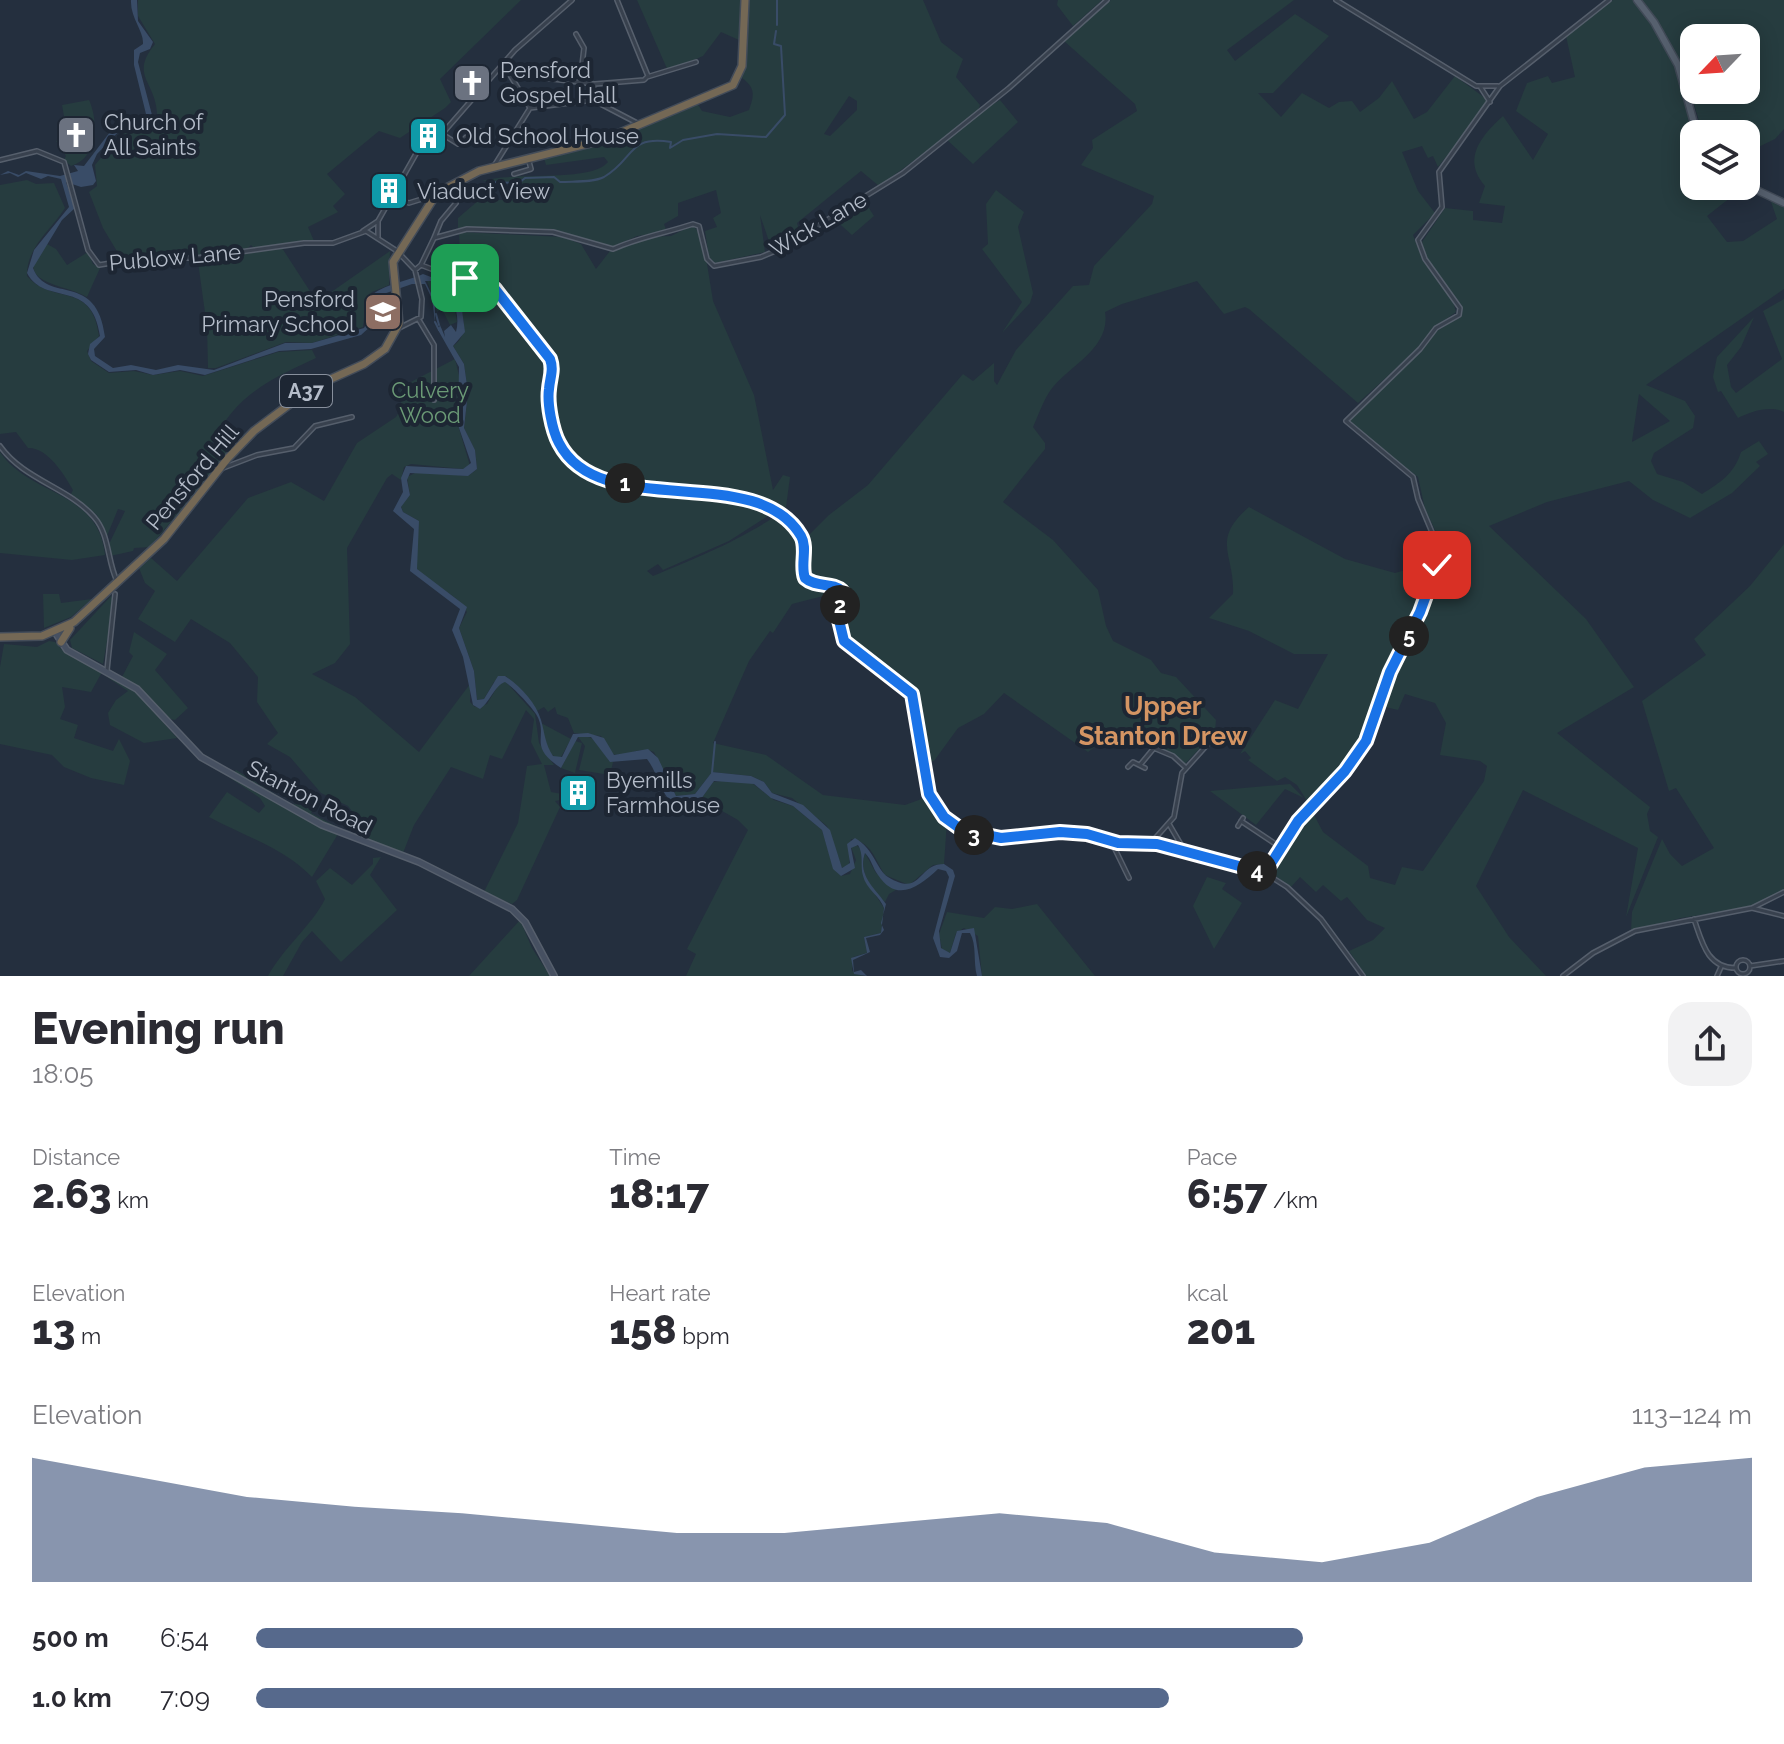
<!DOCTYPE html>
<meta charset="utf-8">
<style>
:root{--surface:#fff;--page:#f2f2f3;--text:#2b2b33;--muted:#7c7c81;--accent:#56698c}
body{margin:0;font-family:Raleway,sans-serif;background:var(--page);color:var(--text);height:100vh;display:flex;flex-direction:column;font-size:30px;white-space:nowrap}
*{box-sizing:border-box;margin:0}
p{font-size:26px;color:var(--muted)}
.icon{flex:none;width:44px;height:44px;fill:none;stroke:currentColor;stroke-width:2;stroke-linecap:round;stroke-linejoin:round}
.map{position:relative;height:976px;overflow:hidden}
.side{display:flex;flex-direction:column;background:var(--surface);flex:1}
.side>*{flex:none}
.needle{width:52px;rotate:245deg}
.controls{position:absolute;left:1680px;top:24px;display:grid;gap:16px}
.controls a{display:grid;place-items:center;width:80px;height:80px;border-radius:16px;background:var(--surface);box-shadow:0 4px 20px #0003;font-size:40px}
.pin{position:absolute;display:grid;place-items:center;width:68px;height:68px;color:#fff;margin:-34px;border-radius:16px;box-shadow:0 4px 12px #0006}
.km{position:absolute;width:40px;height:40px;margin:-20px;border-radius:50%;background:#222;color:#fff;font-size:22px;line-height:40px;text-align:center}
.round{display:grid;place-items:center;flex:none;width:84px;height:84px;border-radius:24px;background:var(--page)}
.overview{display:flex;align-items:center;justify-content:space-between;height:136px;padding:0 32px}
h1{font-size:44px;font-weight:800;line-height:60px}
.stats{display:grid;grid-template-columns:repeat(3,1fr);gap:12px;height:136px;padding:8px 32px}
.stats div{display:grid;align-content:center}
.stats b{font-size:40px;font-weight:800}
.stats small{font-size:22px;font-weight:400}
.stats p{font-size:22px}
.chart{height:224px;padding:16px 32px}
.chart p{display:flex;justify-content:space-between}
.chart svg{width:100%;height:144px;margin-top:8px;fill:var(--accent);opacity:.7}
ul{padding:0 32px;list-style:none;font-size:26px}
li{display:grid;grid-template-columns:128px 96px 1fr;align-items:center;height:60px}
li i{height:20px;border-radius:10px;background:var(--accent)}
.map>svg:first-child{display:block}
</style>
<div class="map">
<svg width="1784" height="976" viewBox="0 0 1784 976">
<rect width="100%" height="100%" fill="#242f3e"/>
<path fill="#263c3f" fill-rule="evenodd" d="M138,0H521L440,79L451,102L445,108L400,138L379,131L327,174L345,194L333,206L338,212L308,227L314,241L254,248L251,245L247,249L197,256L121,258L103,228L89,192L97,186L95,165L123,131L138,129L157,114C156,81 129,76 155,44L138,16Z
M637,0H741L739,40L721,32L703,56L668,71Z
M749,0H923L941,42L963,59L956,77L980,105L977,114L1000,100L1018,122L973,164L945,138L879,186L861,171L797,223L800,234L772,250L760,215L765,252L715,263L709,257L705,231L717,227L713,218L721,213L716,190L678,203V216L664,224L667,232L637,236L613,247L554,230L458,228V218L479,200H507L514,184L482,181C512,171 592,183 608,162L604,157L546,165L544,158L697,103L702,111L730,117L749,110C754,96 756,88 742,78ZM849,96L857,101V110L830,136L824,134Z
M1058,0H1102L1073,26L1057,5Z
M1111,0H1294L1227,50L1235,61L1295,14L1329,36L1273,93H1258L1281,117L1302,93L1329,108L1339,102L1352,101L1360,112L1379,98L1392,81L1414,119L1427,112L1455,76L1485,98L1487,105L1438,167L1433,156L1428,158L1422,146L1402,152L1418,191L1435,213L1413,235L1423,261L1453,301L1456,312L1435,327L1419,348L1358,403L1249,309L1245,307L1224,314L1197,281L1122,304L1105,312C1111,347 1071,365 1053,387C1044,398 1039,414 1033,427L1045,443V449L1003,502L1053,540L1098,590L1106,626L1113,641L1151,660L1161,673L1176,677L1216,720L1215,732L1185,764L1122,727L1088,752L1004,693L984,714L958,728L934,761H927L915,693L847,640L840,616L845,589C832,581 816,587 806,573L808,536L829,515L868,485L963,374L973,381L994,363V381L997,385L1016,350L1073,286L1089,285L1094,266L1152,204L1154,196L1081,165L1093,148L1092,140L1137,111L1135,104L1064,41Z
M1613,0H1633C1682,64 1694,108 1694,186H1745L1707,216L1727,242L1743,241L1777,219L1770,199L1784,206V289L1646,385L1685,401L1695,416L1693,428L1654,453L1651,461L1657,474L1683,482L1702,494C1721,482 1734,474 1741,452L1759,441L1768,454L1756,462L1760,466L1732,493L1690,518L1653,500L1629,481L1547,502L1489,526L1586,619L1634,687L1557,733L1650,807L1647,814L1650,831L1658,837L1626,917L1638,848L1523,790L1476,886L1509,937L1546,976H1366L1349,951L1373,940L1385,928L1367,920L1347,897L1341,901L1323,885L1316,892L1300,877L1291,887L1274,875L1271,865L1302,822L1313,813L1323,832L1368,866L1370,878L1395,885L1402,867L1423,871L1484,781L1487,766L1480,761L1440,755L1446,723L1435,703L1405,694L1398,710L1381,706L1424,612L1445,551L1425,509L1418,477L1351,425V418L1437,331L1459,317L1462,306L1426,257L1422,242L1445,208L1473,211V220L1502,223L1505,206L1479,203L1485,186C1461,159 1482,135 1503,116L1533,160L1548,134L1516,111L1527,83L1548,76L1552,83L1575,77L1566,36ZM1639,394L1670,421L1632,442V441Z
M1641,0H1784V129L1775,139L1746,153V134H1703L1682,65ZM1694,38H1746V90H1694Z
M89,100C99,122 98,158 71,166L64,160L66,156L56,141L68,138L62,105Z
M27,180L36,184L54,183L65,208C51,230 26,248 27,276C53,306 92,280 99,336L87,351L91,361L109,373L134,371L153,375L180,371L203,376L278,352L312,350L316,358C267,381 235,395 210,447L232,448L150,547L134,548L133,551L110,556V542L125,511L118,509L107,536L97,515L70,496L73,490C64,474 47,447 28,448L16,432L0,434V185Z
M996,190L1024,212L1018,227L1033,293L1030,303L1002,333L1022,302L982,249L988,244L986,204Z
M863,199L874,216L852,235L832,217Z
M693,225L703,239L713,301L754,395L773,490L783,475L790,477L786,507L777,511C727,490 677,490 624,479V485L637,492L642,488L727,497L767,511L768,516L729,541L663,570L658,564L647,571L653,576C700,556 732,544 776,516L799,536L804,578L813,586L830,590L831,594L792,604L773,633L770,631L749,661L713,743L766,755L823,795L905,805L927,797L947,821L944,864L933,865L909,885L885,875C875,860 872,842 851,839L849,865L842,868L827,826L792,798L772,793L764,782L751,776L712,772L695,794L676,796L654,752C640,745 626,758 611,754L601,736L574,733L568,718L557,714L555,707L548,712L544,707L537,711L506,676L494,682L484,699L477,700L474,671L459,628L467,612C457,591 428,587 415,566L419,521L403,512L401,506L410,495L407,477L419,471L468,476L477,469L475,450L464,428L468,392L464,364L453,346C472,333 462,310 454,294L471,287L470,280L495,288L488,267L480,268L460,259L459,232L563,237L581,244L596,269L610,251L649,237L671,236ZM544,349L555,366L551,388L554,415L551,420C544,396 556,372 544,349Z
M47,244L56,249L67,265L88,252L93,264L100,268L87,297C63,283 8,283 47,244Z
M282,248L317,302L390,251L389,285L372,292L366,300L363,327L312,343L286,342L216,368H208L207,327L198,262Z
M427,280C448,283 455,304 457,322L450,325L442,309L437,312Z
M1784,299V412C1771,405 1751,411 1738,418L1721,391L1718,392L1713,377L1717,357L1754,317L1741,347L1727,365L1731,387L1736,393L1782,359L1763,311Z
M455,359L461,384L458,425L470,466L463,469L411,464L404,467L401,480L392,474L387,478L347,548L350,644L335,663L312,674L355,697L419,752L470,684V702L475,707L487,704L499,684L505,681L535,714L539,743L554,765H544L551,792L562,794L560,800L555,801L560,807L517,900L512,904L484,892L518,823L527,766L542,764L531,742L534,719L526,710L502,759L490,755L483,779L451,767L414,825L403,853L366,840L360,821L348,806L321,793L290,757L267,744L278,733L257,702L258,677L230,643L191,619L175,642L138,619L155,591L145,583L139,568L151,558L177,581L248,498L291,482L324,501L357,443L396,417L402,407L399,394L403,386Z
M0,452C29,496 99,490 105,555L72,560L0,553Z
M1249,507L1345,559L1395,573L1426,564L1441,552L1418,614L1388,673L1364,741L1344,769L1310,806L1297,785L1285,777L1277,781L1248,760L1251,758L1245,751L1240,754L1275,700L1298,709L1328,654H1294L1249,631L1209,618L1233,594C1235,554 1210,541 1249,507Z
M1784,544V890L1747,908L1681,918L1631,931L1632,912L1662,839L1670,854L1682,866L1714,848L1676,788L1669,791L1642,701L1706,655L1694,639L1750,586Z
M43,594H59L61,603L92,599L71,617L44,628Z
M111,596L114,602L103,664L72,648L70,640Z
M134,632L167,654L155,670L188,708L175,720C157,717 140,689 122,677L133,656L129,652Z
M49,641L55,642L65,653L102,672L91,692L62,687L65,707L60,719L78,725L74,738L113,751L119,739L130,761L124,785L91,778L64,767L52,755L0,744V667L4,644L37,647Z
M110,674L135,691L177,738L144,743L110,725L108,713L116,700L128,691L107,677L102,682Z
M541,723L571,739L560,759C543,753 545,737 541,723Z
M578,737C596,734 602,746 609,761L613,762L610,775L579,770L585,746Z
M575,741L582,743L575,773L561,768Z
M236,770L291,804L316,805L311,813L341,829L312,877C284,848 244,836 209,817L227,792L259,813L265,806L260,798L230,778Z
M722,781L752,783L774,800L793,806L822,830L832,863L841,876L850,874L856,860L851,847L856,845L861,849L863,876L884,908L881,933L864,937L867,953L853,957L852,971L864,976H686L696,954L687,949L748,830L738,820L701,799L713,782Z
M1290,784L1304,798L1285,789L1256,825L1210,791Z
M865,853L876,873L899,888L889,894L885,902C872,891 858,872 865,853Z
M381,857L370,875L397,910L341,962L312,931L302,942L283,976H268C283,948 313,924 325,899L316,881L330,868L352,885L373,864V858Z
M1207,877L1226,883L1222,889L1242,903L1214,949L1193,906Z
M1037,904L1095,976H982L978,936L964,928L956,933L950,953L942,949L939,934L947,912L984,918L995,907L1012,909Z
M520,920L532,948L550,976H469Z"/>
<path fill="#394c67" d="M131,0H137L138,21L153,42L150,49L140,53L138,62L152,115L141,123L120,130L97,154L92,165L96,181L93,185L81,187L66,182L75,208L62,220L33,268C47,305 97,270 105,337L94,349L95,356L113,368L131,365L156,370L178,365L214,370L285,343H312L364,328L368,321L367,300C378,285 406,282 423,274L447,283L462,310L465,332L453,346L464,364L468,392L464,428L475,450L477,469L468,476L410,473L407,480L410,495L401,507L403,512L419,521L417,569L467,607L459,628L474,671L477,700L484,699L498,676H505C520,686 536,703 541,720C545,734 545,744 553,756L562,757L573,734L588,733L604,738L614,755L648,749L658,758L676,796L695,794L712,772L751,776L764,782L772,793L803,805L830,830L842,868L850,863L847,844L855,838C875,850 876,869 888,877C922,898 917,864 944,864L953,870L955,876L939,931L941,948L950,953L957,931L974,928L982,976H977C973,962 977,945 970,933H962L957,951L949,958L940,957L933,938L949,877L946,871L938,869C920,886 897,904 878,875C872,867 872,860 865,853C857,876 876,889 886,904L881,923L884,930L880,935L866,938L870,952L853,960L854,972L861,970L867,976L854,974L851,958L867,953L864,937L881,933L884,908C880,896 866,889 863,876C860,866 864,854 858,845L851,848L855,868L841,876L833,869L822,830L793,806L771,798L754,784L714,781L701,799L676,805C661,797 658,773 647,759L610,762L591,737H578L561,768C526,745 550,737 536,714C529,704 515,689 505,682C495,685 490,702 480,709L473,705L463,657L452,630L460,609L410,571L414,529L393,511L403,492L401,478L406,466L463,469L471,463L458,425L459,367L438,330L440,325L445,337L444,331L451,325L456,332C461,313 452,292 436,281H425L435,301V322L432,299L425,284H412L372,298V325L361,335L311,349L279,351L205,375L180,370L153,375L136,370L109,372L91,360L88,354L90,344L100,336C92,277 45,307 27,273L34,250L69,207L61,179L48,176L41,179L26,173L18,177L10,173L0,175L8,171L19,175L26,171L60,176L78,171L74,165L84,166L110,132L146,114L134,65V50L143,44C144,31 130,18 131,0Z"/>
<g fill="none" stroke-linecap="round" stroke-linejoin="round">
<path stroke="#394c67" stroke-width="2" d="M777,0V25
M461,190L482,188L491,182L519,183L525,178L554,177L560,182C573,181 593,183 604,177C635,159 627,135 671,142L670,148L683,140L717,134L766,137L785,115L781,46L774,44L776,31
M436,314L439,325
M435,322L439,330
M712,773L715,742"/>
<g stroke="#565f6c" stroke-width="6">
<path id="street" d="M1336,0L1476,86H1498
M576,34L584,48L580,83
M504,65L530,108
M512,74L594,84L593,100L530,108
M647,77L696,62
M595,84L644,80L648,76L617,0
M1481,88L1490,102
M593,100L639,124
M442,134L458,144L476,129L480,131
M0,160L37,151L64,162L88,250L99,265L142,258H196L304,243H333L366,231L397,251L415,270L422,299L421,317L399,328
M494,166L530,108
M514,174L531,169L528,158
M391,197L409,203L435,195
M378,221V237
M363,231L378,221L417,152L442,134L515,50L572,0
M434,238L441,221L456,203
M421,265L434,238L467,229L553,232L613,249C640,237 666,233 693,224L699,226L707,259L714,266L761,257L780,249L903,173L1009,88L1107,0
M415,270L421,265L455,278L483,281L495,289L550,359C554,370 550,377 549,389C547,403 552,430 559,443C600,523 756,460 801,536C808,548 800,565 805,578C816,588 833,582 842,591L838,616L844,641L912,694L929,794L952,825L985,837L1060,832L1087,834L1118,843H1151L1265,873L1287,887L1321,919L1363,976
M419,320L434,345V400
M0,446C24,480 68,487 94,517C110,535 107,561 117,581
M223,468L257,455L294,448L315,426L352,417
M107,670L115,594
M1140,765L1154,748L1173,756L1185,767
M1128,767L1133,762L1145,768
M1241,821L1280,847
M1169,824L1183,848
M1238,826L1243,818
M1111,841L1129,878
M1151,843L1174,817L1182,773L1216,735
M1266,872L1298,821L1345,771L1366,741L1390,672L1420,612L1442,556L1418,499L1413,477L1346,421L1420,349L1436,328L1459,315L1460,308L1425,259L1418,240L1442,207L1439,172L1500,86L1609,0
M1752,908L1784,892
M1694,919C1702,942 1707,968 1736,968
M1736 967a7 7 0 1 1 14 0a7 7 0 1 1-14 0Z
M1750,966L1784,961
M1563,976L1593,953L1635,931L1752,908L1784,916
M1717,976L1721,967"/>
</g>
<g stroke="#565f6c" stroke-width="8">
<path id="secondary" d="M55,632L67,650L137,689L201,757L322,825L419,862L512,909L525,922L554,976"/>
</g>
<g stroke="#414a57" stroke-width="9">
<path id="primary" d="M1637,0L1654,22L1678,65L1697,134
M1746,185L1784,203"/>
</g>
<g stroke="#434c59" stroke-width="10">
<path id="highway" d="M0,637L42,636L74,622L164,539L228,458L254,431L311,388L364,364L385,349L399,324L393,262L437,193L479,171L603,140L733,85L742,66L745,0
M61,642L70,628"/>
</g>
<use href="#street" stroke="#38414e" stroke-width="3"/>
<use href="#secondary" stroke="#465061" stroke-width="5"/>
<use href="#primary" stroke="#56606e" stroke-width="6"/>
<use href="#highway" stroke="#746855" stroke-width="7"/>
</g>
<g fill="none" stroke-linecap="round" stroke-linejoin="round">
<g stroke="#fff" stroke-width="16">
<path id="route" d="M465,278L483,281L495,289L550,359C554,370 550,377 549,389C547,403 552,430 559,443C600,523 757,460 801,536C808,548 800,565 805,578C816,588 833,582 842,591L838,616L844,641L912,694L929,794L944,817L962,830L1001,838L1060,832L1087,834L1118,843L1157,844L1265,873L1298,821L1345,771L1366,741L1390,672L1420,612L1437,565"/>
</g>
<use href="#route" stroke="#1a73e8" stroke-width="10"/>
</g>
<defs>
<g id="church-square" transform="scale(2)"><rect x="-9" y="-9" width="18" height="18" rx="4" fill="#6b7280" stroke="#1d2633"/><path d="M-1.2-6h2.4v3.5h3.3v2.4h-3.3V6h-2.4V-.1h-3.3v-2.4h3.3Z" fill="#fff"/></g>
<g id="building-square" transform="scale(2)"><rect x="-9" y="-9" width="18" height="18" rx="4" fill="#0f9aa8" stroke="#1d2633"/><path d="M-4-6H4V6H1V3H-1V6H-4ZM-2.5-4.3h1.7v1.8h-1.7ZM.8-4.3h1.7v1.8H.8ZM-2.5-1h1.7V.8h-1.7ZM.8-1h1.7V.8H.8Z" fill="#fff"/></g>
<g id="school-square" transform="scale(2)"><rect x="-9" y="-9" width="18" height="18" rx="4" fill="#8d6e63" stroke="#1d2633"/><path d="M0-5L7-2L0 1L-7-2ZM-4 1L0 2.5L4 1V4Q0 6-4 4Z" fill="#fff"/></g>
</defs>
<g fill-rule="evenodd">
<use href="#church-square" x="472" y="83"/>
<use href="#church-square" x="76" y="135"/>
<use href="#building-square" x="428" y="136"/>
<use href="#building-square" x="389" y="191"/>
<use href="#school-square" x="383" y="312"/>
<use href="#building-square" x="578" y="793"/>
</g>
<g text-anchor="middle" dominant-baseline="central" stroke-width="8" stroke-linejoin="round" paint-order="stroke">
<rect fill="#1d2633" stroke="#878f9c" stroke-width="2" x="280" y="375" width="52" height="32" rx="6"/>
<g font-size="20" font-weight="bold" fill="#b4bcc9">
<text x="306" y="391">A37</text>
</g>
<g font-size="22" fill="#b4bcc9" stroke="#1d2633" text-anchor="start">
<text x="500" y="70">Pensford<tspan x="500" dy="25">Gospel Hall</tspan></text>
<text x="104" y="122">Church of<tspan x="104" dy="25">All Saints</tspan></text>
<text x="456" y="136">Old School House</text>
<text x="417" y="191">Viaduct View</text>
<text x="355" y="299" text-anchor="end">Pensford<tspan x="355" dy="25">Primary School</tspan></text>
<text x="606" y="780">Byemills<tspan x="606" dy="25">Farmhouse</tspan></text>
</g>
<g font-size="22" fill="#b4bcc9" stroke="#1d2633">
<text transform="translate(818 224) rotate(-30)">Wick Lane</text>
<text transform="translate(175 257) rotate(-5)">Publow Lane</text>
<text transform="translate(192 477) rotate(-50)">Pensford Hill</text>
<text transform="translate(310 797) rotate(27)">Stanton Road</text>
</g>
<g font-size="22" fill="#6b9a76" stroke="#1d2633">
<text x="430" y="390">Culvery<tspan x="430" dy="25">Wood</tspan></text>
</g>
<g font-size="26" font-weight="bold" fill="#d59563" stroke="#1d2633">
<text x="1163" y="706">Upper<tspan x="1163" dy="30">Stanton Drew</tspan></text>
</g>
</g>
</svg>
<div class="controls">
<a><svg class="needle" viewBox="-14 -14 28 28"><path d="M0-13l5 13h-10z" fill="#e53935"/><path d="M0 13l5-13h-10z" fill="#7c7c81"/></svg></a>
<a><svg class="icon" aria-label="layers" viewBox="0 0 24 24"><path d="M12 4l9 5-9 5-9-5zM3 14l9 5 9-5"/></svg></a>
</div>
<div class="pin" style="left:465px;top:278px;background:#1e9e55"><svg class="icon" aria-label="arrive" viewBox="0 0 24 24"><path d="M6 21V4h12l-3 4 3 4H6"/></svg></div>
<div class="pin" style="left:1437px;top:565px;background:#d93025"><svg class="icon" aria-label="check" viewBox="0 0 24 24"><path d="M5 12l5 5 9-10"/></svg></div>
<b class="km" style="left:625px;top:483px">1</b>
<b class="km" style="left:840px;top:605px">2</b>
<b class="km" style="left:974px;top:835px">3</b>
<b class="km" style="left:1257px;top:871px">4</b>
<b class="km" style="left:1409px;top:636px">5</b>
</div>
<section class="side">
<div class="overview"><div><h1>Evening run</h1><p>18:05</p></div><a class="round"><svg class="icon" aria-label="share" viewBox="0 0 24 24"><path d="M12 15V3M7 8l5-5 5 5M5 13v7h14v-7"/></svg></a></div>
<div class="stats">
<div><p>Distance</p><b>2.63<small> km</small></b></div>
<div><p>Time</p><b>18:17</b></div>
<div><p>Pace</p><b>6:57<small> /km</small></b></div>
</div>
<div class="stats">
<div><p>Elevation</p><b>13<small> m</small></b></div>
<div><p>Heart rate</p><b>158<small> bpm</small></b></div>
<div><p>kcal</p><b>201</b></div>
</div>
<div class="chart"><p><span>Elevation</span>113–124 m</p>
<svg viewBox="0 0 160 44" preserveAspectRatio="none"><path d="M0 44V6L10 12L20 18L30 21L40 23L50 26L60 29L70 29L80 26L90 23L100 26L110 35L120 38L130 32L140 18L150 9L160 6V44z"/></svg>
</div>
<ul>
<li><b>500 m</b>6:54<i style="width:70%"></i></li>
<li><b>1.0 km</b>7:09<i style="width:61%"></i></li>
</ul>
</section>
